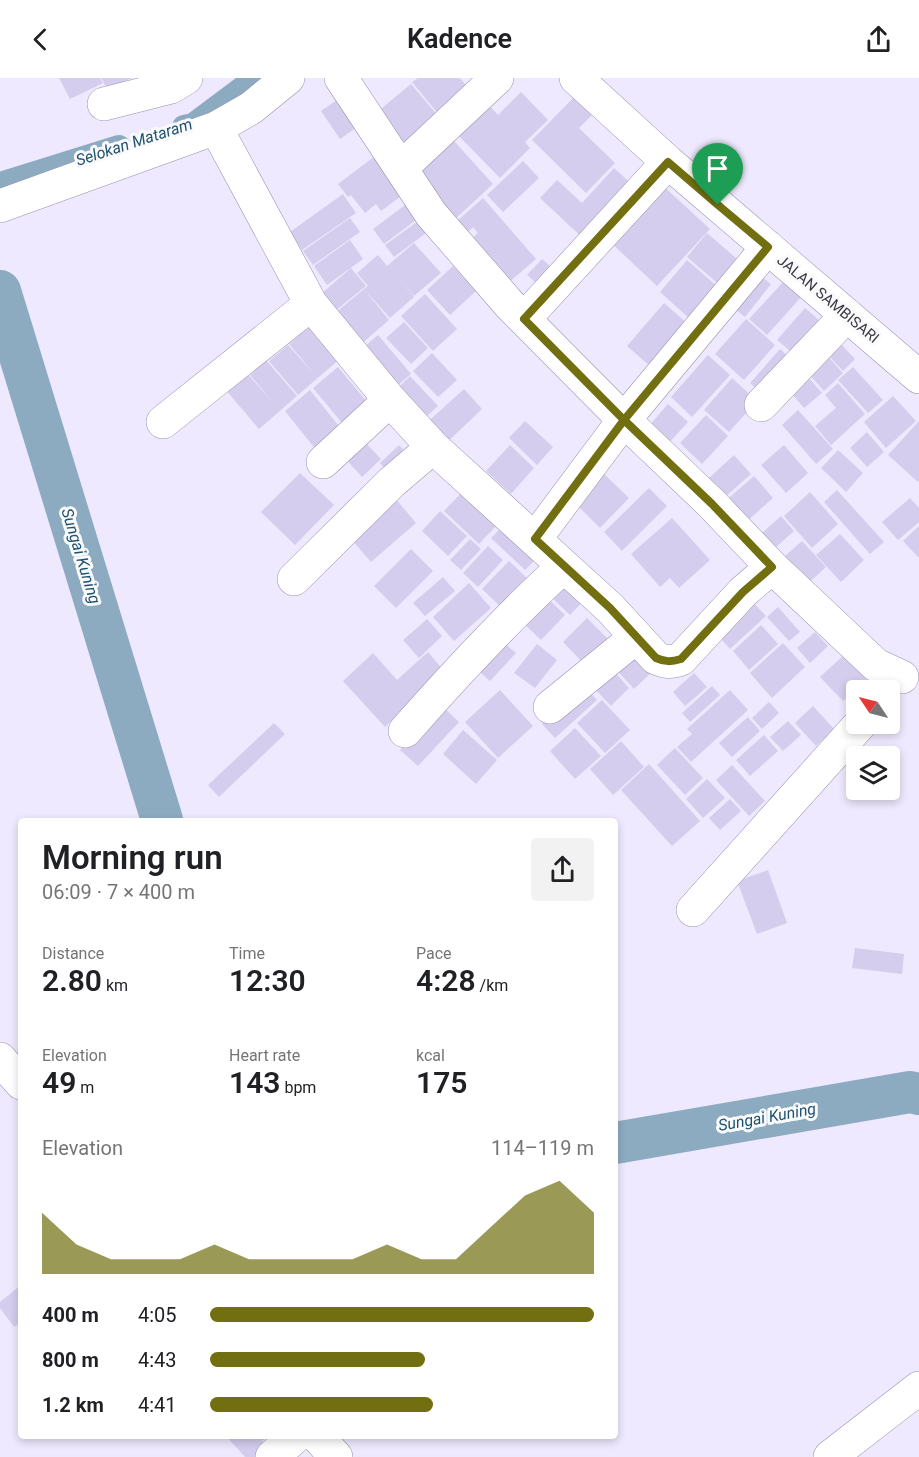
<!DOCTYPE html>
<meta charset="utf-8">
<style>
:root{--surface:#fff;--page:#f2f2f2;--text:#202124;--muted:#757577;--accent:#726f10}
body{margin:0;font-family:Roboto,sans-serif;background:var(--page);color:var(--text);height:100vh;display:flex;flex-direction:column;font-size:22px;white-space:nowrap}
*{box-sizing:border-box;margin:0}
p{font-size:20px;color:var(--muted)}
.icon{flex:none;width:33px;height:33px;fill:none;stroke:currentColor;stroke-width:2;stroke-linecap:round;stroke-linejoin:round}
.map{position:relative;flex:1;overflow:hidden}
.panel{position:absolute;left:18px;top:740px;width:600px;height:621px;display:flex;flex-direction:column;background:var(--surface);border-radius:6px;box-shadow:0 3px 9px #0003}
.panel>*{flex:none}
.needle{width:39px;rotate:305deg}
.buttons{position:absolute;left:846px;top:602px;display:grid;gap:12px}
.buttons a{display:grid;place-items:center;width:54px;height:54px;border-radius:6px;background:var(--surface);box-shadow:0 3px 9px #0003;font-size:30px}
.pin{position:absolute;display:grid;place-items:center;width:51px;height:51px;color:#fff;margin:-62px -26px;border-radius:50% 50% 50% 0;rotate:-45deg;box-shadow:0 0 6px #0007}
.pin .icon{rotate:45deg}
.round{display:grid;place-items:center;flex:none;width:63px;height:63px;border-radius:6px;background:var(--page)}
.head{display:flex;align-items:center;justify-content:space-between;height:102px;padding:0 24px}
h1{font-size:33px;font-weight:600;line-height:45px}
.metrics{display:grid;grid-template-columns:repeat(3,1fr);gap:9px;height:102px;padding:6px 24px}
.metrics div{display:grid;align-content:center}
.metrics b{font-size:30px;font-weight:600}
.metrics small{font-size:16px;font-weight:400}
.metrics p{font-size:16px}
.chart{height:168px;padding:12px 24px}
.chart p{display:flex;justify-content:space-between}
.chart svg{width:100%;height:108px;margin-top:6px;fill:var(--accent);opacity:.7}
ul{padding:0 24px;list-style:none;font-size:20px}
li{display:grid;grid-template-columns:96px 72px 1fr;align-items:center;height:45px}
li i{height:15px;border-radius:8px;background:var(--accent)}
header{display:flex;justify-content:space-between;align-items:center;height:78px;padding:0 24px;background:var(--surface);font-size:27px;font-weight:600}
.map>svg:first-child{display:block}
</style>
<header><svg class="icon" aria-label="back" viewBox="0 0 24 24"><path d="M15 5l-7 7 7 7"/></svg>Kadence<svg class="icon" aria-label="share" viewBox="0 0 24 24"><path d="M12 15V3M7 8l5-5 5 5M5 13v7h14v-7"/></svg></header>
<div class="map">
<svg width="919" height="1379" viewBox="0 0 919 1379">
<rect width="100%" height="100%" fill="#eee9fe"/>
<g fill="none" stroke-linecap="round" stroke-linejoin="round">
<path stroke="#8dabc0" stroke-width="24" d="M184,49L193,47L256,0
M0,106L119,69"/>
<path stroke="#8dabc0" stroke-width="42" d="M0,213L162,742
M615,1065L910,1014L919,1016"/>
</g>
<path fill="#d4cded" d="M59,0H100L103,5L70,21Z
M101,0H132L108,12Z
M418,0H460L474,17L444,43L412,4Z
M411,6L444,45L404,78L371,39Z
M521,14L548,42L525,64L530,70L500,100L450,49L481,19L498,37Z
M347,15L366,43L340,61L321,33Z
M575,18L593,36L579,50L615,85L586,115L532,62Z
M454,63L493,106L453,143L413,100Z
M375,78L404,116L381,133L376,126L365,135L351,117L348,119L338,106Z
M523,83L539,100L503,134L487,117Z
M614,90L636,110L587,164L540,120L557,102L582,125Z
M660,105L710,151L657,208L608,162Z
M343,116L356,135L302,172L290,154Z
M483,120L536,181L500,212L462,169L478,155L473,149L458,163L448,151Z
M409,124L420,139L384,166L373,151Z
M350,140L360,154L313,187L303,173Z
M421,141L430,152L394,179L385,167Z
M707,155L744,187L723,210L687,179Z
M350,162L363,181L327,207L314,188Z
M414,165L441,195L414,218L400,202L414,219L390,240L364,211L368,208L357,195L378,177L387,188Z
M542,181L559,196L544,212L527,197Z
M687,182L718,209L690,241L660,214Z
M453,188L476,213L450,237L427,212Z
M351,190L366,208L335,233L321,216Z
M757,195L771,206L745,239L730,227Z
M784,203L802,218L767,257L749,241Z
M364,211L389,242L360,267L334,236Z
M425,216L457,251L433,273L401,238Z
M664,225L695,252L658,295L627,268Z
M805,230L828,250L801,282L777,262Z
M746,241L775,267L744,302L715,276Z
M404,244L428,270L411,286L386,260Z
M311,246L341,280L298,317L269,283L288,267L316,298L289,266Z
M378,257L411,296L389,315L356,276Z
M839,264L855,281L843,293L826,275Z
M780,271L797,286L766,319L750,305Z
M823,273L843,295L824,313L804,291Z
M432,275L457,302L438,319L413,293Z
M708,277L730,297L692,339L671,319Z
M266,282L297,318L259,351L225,311L245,293L275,327L250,297Z
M338,289L372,330L347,351L313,310Z
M853,289L883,322L868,335L838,302Z
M803,293L822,315L804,330L786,309Z
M410,298L438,328L416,348L389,319Z
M732,300L757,323L729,354L704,332Z
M838,305L865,336L831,367L815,348L836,330L825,317Z
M464,311L482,331L440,371L421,350Z
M310,312L342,352L317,373L285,333Z
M893,318L916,343L886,370L864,344Z
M668,326L688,344L666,368L647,350Z
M798,332L833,371L816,386L782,347Z
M706,337L728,358L702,386L680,365Z
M525,343L553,369L537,387L509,360Z
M919,343V402L918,404L888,377Z
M867,354L884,374L867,389L850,370Z
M362,361L381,381L362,399L343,378Z
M399,367L412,381L393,399L380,385Z
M510,367L534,390L511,416L486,393Z
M784,367L808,395L786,415L761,387Z
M838,372L863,395L846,414L821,390Z
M734,377L751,396L724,420L708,401Z
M300,395L334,427L295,467L261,434Z
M604,396L629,420L600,450L576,426Z
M754,398L773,420L744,446L724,424Z
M649,410L667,428L622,473L604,454Z
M837,412L884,464L870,476L824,424Z
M463,413L498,446L479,466L444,433Z
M390,414L416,445L371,484L344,453Z
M810,414L838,446L812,470L784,438Z
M910,420L919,430V444L898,462L882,444Z
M440,433L467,458L448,478L422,453Z
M781,438L794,453L775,470L762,455Z
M672,440L710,482L679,510L670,500L660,509L631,476Z
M504,447L538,479L525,492L491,460Z
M919,448V480L903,463Z
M840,456L864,482L841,504L816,477Z
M470,461L481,471L461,492L450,482Z
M802,463L826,489L801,512L777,485Z
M488,468L503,482L478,509L463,495Z
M411,471L433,493L396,530L374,508Z
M509,483L528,501L501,529L482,511Z
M563,493L589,517L570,537L544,512Z
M443,499L455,513L425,538L413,525Z
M469,505L491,530L454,563L433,539Z
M542,515L565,537L541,562L517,539Z
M747,518L766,538L730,571L712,551Z
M778,529L800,554L789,563L767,539Z
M587,540L614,567L589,591L563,564Z
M427,541L442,558L419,580L403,562Z
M761,547L778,566L749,592L733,573Z
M815,554L828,568L810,585L797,570Z
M496,558L516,575L490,603L471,586Z
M783,565L805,589L772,620L750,595Z
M537,566L557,582L535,610L514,595Z
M630,573L651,595L634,611L613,588Z
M428,574L445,594L385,649L343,603L373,575L397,602Z
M845,576L867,601L843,623L820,599Z
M612,591L629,610L611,628L593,609Z
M694,595L707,609L685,628L673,614Z
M584,608L597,622L555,660L542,646Z
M712,608L720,617L690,644L682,635Z
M500,612L533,648L498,680L465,644Z
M730,612L748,632L691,684L677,669L692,656L687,651Z
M602,622L630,652L605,675L577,645Z
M769,624L779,635L762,651L752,640Z
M441,627L459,644L418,688L400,672Z
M813,628L834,651L816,668L795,645Z
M748,639L760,653L732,679L719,665Z
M788,643L801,657L783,673L770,659Z
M274,645L285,656L219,719L208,707Z
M575,650L601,678L575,701L550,673Z
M463,652L497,682L476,706L443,676Z
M764,657L778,673L750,698L736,682Z
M621,663L644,689L613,717L590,691Z
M675,670L703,700L685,717L657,687Z
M649,686L700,743L672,768L621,712Z
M732,687L765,723L749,738L716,702Z
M707,701L725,720L703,740L686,721Z
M730,721L741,733L720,752L709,740Z
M768,792L787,845L757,856L737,803Z
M855,870L904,876L902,896L852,890Z
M21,1207V1244L14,1249L0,1230V1224Z
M226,1358H268L262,1363L271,1374L266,1379H245Z"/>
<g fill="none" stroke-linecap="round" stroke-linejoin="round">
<g stroke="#9891b1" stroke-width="34">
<path id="minor" d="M341,0L431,136L510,227L624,342L712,426L772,489L876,587L902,599
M576,0L668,84L919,299
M104,26L171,9L186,0
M216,50L311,226L390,322L433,369L610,530L656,580C665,584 671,585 681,581L743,514L772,489
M401,90L497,0
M0,128L216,50L251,30L288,0
M524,241L668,84
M761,327L847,237
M163,344L311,226
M323,384L390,322
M535,461L624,342L768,169
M294,501L392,404L433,369
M550,629L636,559
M405,653C456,595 507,540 564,488
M693,832L861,645
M0,981L21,1005
M317,1358L336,1379
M272,1379L296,1358
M830,1379L919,1310"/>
</g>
<use href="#minor" stroke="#fff" stroke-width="33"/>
</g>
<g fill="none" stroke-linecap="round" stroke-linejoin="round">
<g stroke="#fff" stroke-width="12">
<path id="route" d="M718,127L668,84L524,241L624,342L535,461L610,530L656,580C665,584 671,584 681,581L743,514L772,489L712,426L624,342L768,169L718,127"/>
</g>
<use href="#route" stroke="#726f10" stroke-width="8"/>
</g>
<g text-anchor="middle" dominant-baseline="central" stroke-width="6" stroke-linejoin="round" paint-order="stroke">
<g font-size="15" fill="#3d3a48" stroke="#fafafa">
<text transform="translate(828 221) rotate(40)">JALAN SAMBISARI</text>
</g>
<g font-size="16" font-style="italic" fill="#1e5271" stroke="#fafafa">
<text transform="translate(134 64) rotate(-18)">Selokan Mataram</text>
<text transform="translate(81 478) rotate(73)">Sungai Kuning</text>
<text transform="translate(767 1039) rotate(-10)">Sungai Kuning</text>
</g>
</g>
</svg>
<div class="buttons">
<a><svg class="needle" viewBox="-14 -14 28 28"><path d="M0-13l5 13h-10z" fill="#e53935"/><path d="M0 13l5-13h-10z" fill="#757577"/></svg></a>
<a><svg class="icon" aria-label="layers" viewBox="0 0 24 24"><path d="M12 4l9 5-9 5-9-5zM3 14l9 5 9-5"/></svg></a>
</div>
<div class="pin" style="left:718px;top:127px;background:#1e9e55"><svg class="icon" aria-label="arrive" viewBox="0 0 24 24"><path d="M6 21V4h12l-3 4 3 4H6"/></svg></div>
<section class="panel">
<div class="head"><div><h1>Morning run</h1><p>06:09 · 7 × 400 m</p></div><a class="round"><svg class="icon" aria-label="share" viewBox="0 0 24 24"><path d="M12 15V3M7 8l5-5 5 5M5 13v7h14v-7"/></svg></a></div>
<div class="metrics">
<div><p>Distance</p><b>2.80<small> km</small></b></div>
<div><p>Time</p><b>12:30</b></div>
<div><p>Pace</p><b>4:28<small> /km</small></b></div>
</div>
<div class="metrics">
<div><p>Elevation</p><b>49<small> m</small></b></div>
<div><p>Heart rate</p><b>143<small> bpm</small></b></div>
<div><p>kcal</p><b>175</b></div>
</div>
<div class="chart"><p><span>Elevation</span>114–119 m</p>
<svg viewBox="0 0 160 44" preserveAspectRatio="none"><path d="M0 44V19L10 32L20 38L30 38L40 38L50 32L60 38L70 38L80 38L90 38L100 32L110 38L120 38L130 25L140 12L150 6L160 19V44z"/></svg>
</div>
<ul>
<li><b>400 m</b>4:05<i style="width:100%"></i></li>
<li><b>800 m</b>4:43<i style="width:56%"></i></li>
<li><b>1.2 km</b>4:41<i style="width:58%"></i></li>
</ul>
</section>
</div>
